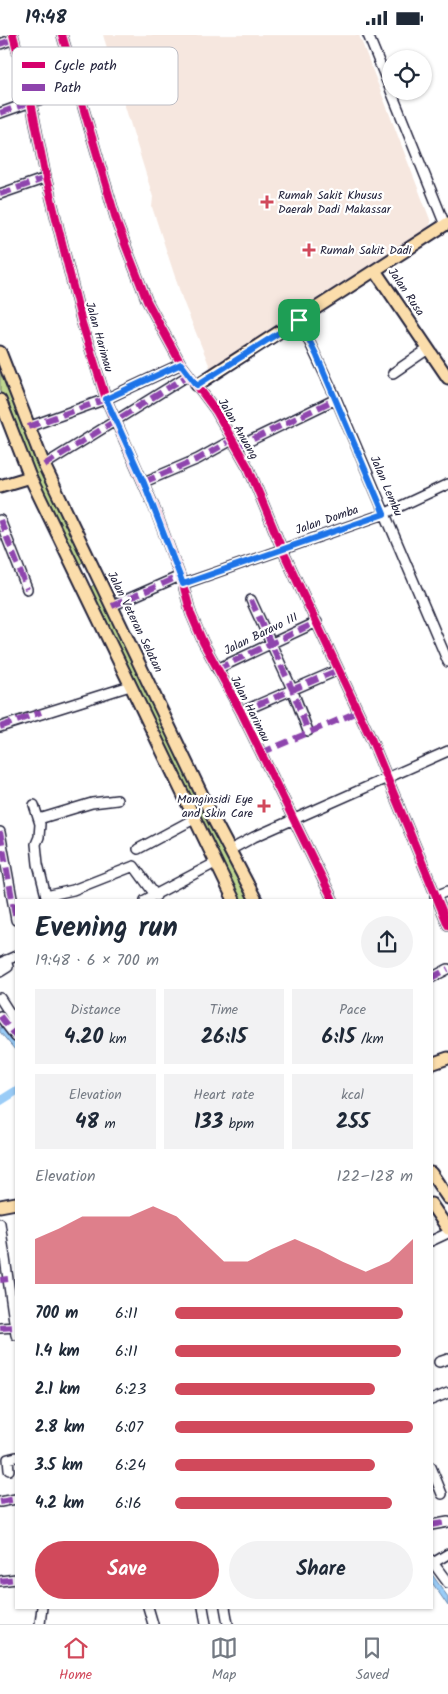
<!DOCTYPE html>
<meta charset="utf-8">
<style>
:root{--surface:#fff;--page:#f2f2f3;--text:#1f2937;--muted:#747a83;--line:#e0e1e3;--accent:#d1495b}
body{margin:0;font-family:Kalam,sans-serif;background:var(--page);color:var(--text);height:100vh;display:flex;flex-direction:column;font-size:19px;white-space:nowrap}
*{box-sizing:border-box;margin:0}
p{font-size:16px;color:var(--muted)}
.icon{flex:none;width:28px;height:28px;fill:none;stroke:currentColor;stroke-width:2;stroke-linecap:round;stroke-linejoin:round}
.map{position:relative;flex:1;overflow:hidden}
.side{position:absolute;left:15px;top:864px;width:418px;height:710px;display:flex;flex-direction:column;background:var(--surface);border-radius:0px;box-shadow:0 1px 4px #0004}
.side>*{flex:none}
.controls{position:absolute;left:382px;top:15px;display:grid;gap:10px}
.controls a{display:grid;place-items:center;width:50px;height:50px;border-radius:50%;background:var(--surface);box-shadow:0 1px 4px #0004;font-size:25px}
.pin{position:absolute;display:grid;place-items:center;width:42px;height:42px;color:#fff;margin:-21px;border-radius:10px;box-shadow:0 2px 8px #0006}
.round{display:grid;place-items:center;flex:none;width:52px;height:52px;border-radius:26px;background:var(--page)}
.overview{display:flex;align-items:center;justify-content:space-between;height:85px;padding:0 20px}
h1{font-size:28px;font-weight:600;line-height:38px}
.stats{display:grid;grid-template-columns:repeat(3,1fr);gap:8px;height:85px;padding:5px 20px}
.stats div{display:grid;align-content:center;border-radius:0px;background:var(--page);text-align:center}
.stats b{font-size:21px;font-weight:600}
.stats small{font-size:14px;font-weight:400}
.stats p{font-size:14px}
.chart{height:140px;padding:10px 20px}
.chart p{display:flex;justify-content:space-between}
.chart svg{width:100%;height:90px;margin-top:5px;fill:var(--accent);opacity:.7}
.action{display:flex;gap:10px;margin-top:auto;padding:10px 20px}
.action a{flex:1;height:58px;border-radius:30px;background:var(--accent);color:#fff;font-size:20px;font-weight:600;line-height:58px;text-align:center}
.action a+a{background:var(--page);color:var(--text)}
ul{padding:0 20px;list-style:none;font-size:16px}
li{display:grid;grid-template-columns:80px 60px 1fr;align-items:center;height:38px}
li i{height:12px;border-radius:6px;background:var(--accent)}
.status{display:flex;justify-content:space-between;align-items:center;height:35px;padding:0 25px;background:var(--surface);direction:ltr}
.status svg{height:14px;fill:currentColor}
.tabs{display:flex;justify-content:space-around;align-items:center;height:70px;border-top:1px solid var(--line);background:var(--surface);font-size:14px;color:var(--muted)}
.tabs a{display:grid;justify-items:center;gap:2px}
.tabs .current{color:var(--accent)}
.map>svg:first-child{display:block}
</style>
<div class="status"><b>19:48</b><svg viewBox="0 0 49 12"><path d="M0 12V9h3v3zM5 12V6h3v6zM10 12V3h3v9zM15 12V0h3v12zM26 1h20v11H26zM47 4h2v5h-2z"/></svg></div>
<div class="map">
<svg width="448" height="1589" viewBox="0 0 448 1589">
<rect width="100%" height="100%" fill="#fff"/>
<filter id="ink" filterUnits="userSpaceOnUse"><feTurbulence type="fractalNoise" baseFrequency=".02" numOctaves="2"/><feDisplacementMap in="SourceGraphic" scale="10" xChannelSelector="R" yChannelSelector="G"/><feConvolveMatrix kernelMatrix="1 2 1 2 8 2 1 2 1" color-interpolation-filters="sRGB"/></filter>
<g filter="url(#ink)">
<path fill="#f6e7df" d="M103,0H359L431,187L429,192L212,337L183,266L152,172L153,162Z"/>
<path fill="#bfd88f" stroke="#707d65" d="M0,322L87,525L74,532L31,442L0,356Z
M98,547L252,861L246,865H238L88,554Z"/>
<path fill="#9accf7" stroke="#6a88ac" d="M0,983L16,1004V1016L0,997Z
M431,1538L448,1562V1571L431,1546Z"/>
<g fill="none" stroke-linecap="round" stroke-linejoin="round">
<path stroke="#9accf7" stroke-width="9" d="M0,1066L16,1056"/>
<g stroke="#22223b" stroke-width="12">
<path id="minor" d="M13,0L31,67L46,143L82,288L106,364L154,472L183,549L191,579L203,607L241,677L333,865
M62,0L118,191L147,266L181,329L216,376L249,434L282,514L372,706L448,890
M368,0L391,56
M0,9L14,4
M391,56L445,190
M0,78L31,67L79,55
M0,159L46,143
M299,285L334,359L448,627
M393,338L428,314
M28,392L106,364L181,329
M237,412L336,364
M44,430L189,340
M144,447L198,424L232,405
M0,485L27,554
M183,549L384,479L448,449
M251,565L292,654L308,696
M112,571L180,541
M217,634L317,587
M241,677L338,635
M0,692L130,651
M34,770L40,789L39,802L36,809L38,829L46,861L73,855L134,831L156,861
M39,784L92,768L117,765
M0,797L16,885
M138,814L194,784
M230,815L254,802L448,716
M435,861L448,856
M145,865L215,828
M0,928L16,921
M0,937L8,932L6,925
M431,943L448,934
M0,963L16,988
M0,981L16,1002
M0,1188L16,1300
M431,1206L448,1198
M0,1293L15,1292
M439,1327L448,1324
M431,1365L448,1358
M431,1432L442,1459
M9,1435L8,1424L16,1422
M0,1467L16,1464
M431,1490L448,1487
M431,1525L448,1548
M433,1528L448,1519
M0,1546L16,1544
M148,1572L153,1589
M203,1572L206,1589
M225,1572L228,1589
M40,1589L42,1572"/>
</g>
<g stroke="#22223b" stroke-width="15">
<path id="major" d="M376,237L448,343
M0,317L44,430L216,789L256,865
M197,350L448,188
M0,365L30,442L234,865
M0,451L30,442
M431,1029L448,1023
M431,1138L448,1163
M431,1169L448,1194
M0,1171L16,1168"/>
</g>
<use href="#minor" stroke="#fff" stroke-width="9"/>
<use href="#major" stroke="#fbddab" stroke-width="11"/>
<path stroke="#8e44ad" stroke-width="6" stroke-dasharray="12 6" stroke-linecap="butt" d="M0,9L14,4
M0,78L31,67L79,55
M0,159L46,143
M28,392L106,364L181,329
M237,412L336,364
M44,430L189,340
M144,447L198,424L232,405
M0,485L27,554
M251,565L292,654L308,696
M112,571L180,541
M217,634L317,587
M241,677L338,635
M0,692L41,677
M261,718L357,677
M0,797L16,885
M431,943L448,934
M0,981L16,1002
M0,1245L8,1244
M0,1293L15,1292
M0,1467L16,1464
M431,1490L448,1487
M0,1546L16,1544"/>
<g stroke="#fff" stroke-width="11">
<path id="cycleway" d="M13,0L31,67L46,143L82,288L106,364L154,472L183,549L191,579L203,607L241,677L333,865
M62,0L118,191L147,266L181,329L216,376L249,434L282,514L372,706L448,890"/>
</g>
<use href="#cycleway" stroke="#d6006c" stroke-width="8"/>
</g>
</g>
<g fill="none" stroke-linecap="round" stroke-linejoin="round" filter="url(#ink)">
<g stroke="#fff" stroke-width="10">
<path id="route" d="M299,285L317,321L384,479L183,549L144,448L106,364L181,329L197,350Z"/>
</g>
<use href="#route" stroke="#1a73e8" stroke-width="6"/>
</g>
<g fill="#d1495b" stroke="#fff" stroke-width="2">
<path d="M264.5 159.5h5v5h5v5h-5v5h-5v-5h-5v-5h5z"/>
<path d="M306.5 207.5h5v5h5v5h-5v5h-5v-5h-5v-5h5z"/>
<path d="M261.5 763.5h5v5h5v5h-5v5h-5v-5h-5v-5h5z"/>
</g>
<g text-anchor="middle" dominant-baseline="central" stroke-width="4.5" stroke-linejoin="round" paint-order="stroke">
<g font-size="12" fill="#22223b" stroke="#fff" text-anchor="start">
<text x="278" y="160">Rumah Sakit Khusus<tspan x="278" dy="14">Daerah Dadi Makassar</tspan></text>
<text x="320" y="215">Rumah Sakit Dadi</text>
<text x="253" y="764" text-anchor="end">Monginsidi Eye<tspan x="253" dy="14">and Skin Care</tspan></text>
</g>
<g font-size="12" fill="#22223b" stroke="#fff">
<text transform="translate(406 257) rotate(56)">Jalan Rusa</text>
<text transform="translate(99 302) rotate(74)">Jalan Harimau</text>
<text transform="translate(238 394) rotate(60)">Jalan Anuang</text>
<text transform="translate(386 451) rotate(67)">Jalan Lembu</text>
<text transform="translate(327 485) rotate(-19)">Jalan Domba</text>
<text transform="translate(135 587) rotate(64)">Jalan Veteran Selatan</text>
<text transform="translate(261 599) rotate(-26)">Jalan Baravo III</text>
<text transform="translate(250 674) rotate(63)">Jalan Harimau</text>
</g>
</g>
<rect x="12" y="12" width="166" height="58" rx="8" fill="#fff" stroke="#bdbdc4" stroke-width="1"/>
<rect x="22" y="27" width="23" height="6" fill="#d6006c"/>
<rect x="22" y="49" width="23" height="7" fill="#8e44ad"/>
<g font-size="14" fill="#22223b">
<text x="54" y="35">Cycle path</text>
<text x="54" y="57">Path</text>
</g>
</svg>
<div class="controls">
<a><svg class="icon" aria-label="locate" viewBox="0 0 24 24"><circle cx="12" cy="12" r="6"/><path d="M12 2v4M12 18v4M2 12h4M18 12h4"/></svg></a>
</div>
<div class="pin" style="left:299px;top:285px;background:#1e9e55"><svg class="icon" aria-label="arrive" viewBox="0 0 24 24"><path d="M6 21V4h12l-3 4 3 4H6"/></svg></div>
<section class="side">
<div class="overview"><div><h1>Evening run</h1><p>19:48 · 6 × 700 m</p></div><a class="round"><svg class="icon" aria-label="share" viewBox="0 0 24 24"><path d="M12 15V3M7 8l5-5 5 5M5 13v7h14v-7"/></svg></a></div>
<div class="stats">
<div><p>Distance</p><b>4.20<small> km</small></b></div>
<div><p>Time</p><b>26:15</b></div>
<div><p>Pace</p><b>6:15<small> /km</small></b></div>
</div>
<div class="stats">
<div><p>Elevation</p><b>48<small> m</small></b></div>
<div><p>Heart rate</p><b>133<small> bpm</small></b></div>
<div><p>kcal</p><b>255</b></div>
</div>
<div class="chart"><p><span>Elevation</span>122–128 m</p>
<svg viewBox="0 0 160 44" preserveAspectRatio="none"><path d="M0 44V22L10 17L20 11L30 11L40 11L50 6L60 11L70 22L80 33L90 33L100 27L110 22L120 27L130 33L140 38L150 33L160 22V44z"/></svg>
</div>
<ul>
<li><b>700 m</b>6:11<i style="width:96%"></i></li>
<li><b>1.4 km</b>6:11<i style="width:95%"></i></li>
<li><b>2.1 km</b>6:23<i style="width:84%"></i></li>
<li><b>2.8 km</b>6:07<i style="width:100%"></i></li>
<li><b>3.5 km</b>6:24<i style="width:84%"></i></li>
<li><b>4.2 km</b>6:16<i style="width:91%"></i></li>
</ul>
<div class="action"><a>Save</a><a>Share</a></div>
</section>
</div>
<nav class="tabs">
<a class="current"><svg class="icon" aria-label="home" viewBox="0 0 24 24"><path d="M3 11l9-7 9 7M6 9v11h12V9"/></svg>Home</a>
<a><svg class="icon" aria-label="map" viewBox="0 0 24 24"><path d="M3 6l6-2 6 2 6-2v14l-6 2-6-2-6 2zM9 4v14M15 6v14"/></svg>Map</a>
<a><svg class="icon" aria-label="saved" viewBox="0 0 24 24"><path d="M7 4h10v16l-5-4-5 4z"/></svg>Saved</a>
</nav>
